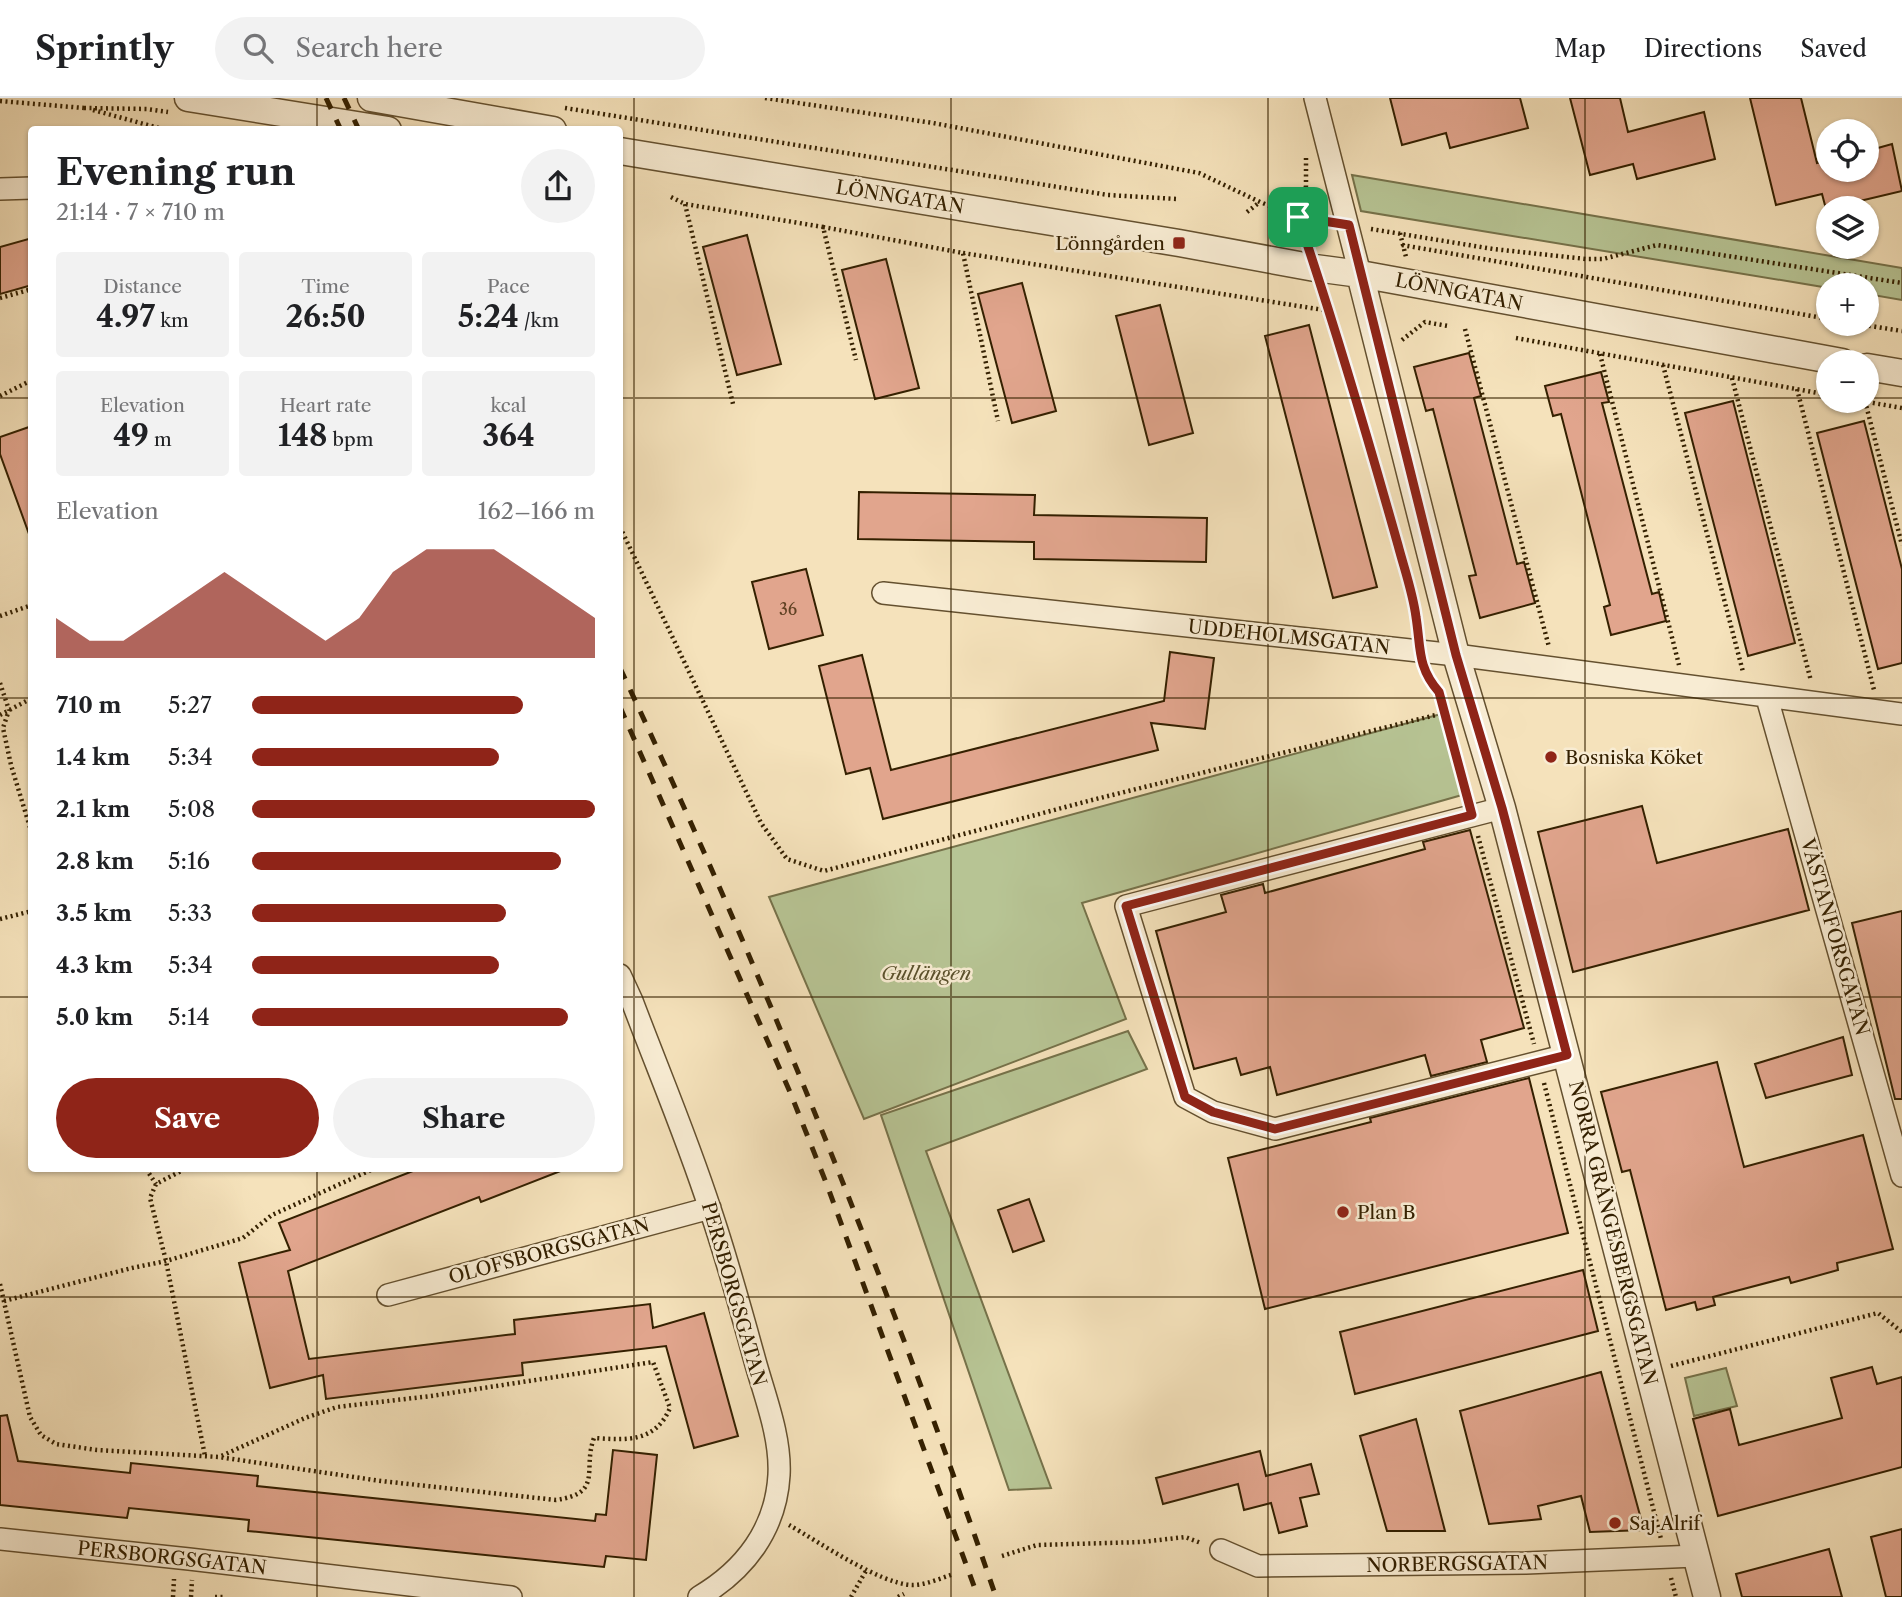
<!DOCTYPE html>
<meta charset="utf-8">
<style>
:root{--surface:#fff;--page:#f2f2f2;--text:#202124;--muted:#757577;--line:#e0e0e0;--accent:#8f2418}
body{margin:0;font-family:"Libre Caslon Text",serif;background:var(--page);color:var(--text);height:100vh;display:flex;flex-direction:column;font-size:26px;white-space:nowrap}
*{box-sizing:border-box;margin:0}
p{font-size:23px;color:var(--muted)}
.icon{flex:none;width:38px;height:38px;fill:none;stroke:currentColor;stroke-width:2;stroke-linecap:round;stroke-linejoin:round}
.map{position:relative;flex:1;overflow:hidden}
.sheet{position:absolute;left:28px;top:28px;width:595px;height:1046px;display:flex;flex-direction:column;background:var(--surface);border-radius:7px;box-shadow:0 2px 5px #0004}
.sheet>*{flex:none}
.fabs{position:absolute;left:1816px;top:21px;display:grid;gap:14px}
.fabs a{display:grid;place-items:center;width:63px;height:63px;border-radius:50%;background:var(--surface);box-shadow:0 2px 5px #0004;font-size:35px}
.pin{position:absolute;display:grid;place-items:center;width:60px;height:60px;color:#fff;margin:-30px;border-radius:14px;box-shadow:0 4px 10px #0006}
.round{display:grid;place-items:center;flex:none;width:74px;height:74px;border-radius:37px;background:var(--page)}
.headline{display:flex;align-items:center;justify-content:space-between;height:119px;padding:0 28px}
h1{font-size:38px;font-weight:700;line-height:52px}
.figures{display:grid;grid-template-columns:repeat(3,1fr);gap:10px;height:119px;padding:7px 28px}
.figures div{display:grid;align-content:center;border-radius:7px;background:var(--page);text-align:center}
.figures b{font-size:30px;font-weight:700}
.figures small{font-size:19px;font-weight:400}
.figures p{font-size:19px}
.chart{height:196px;padding:14px 28px}
.chart p{display:flex;justify-content:space-between}
.chart svg{width:100%;height:126px;margin-top:7px;fill:var(--accent);opacity:.7}
.action{display:flex;gap:14px;margin-top:auto;padding:14px 28px}
.action a{flex:1;height:80px;border-radius:42px;background:var(--accent);color:#fff;font-size:28px;font-weight:700;line-height:80px;text-align:center}
.action a+a{background:var(--page);color:var(--text)}
ul{padding:0 28px;list-style:none;font-size:23px}
li{display:grid;grid-template-columns:112px 84px 1fr;align-items:center;height:52px}
li i{height:18px;border-radius:9px;background:var(--accent)}
header{display:flex;align-items:center;gap:42px;box-sizing:border-box;height:98px;padding:0 35px;background:var(--surface);border-bottom:2px solid var(--line)}
header strong{font-size:33px}
nav{display:flex;gap:38px;margin-inline-start:auto;font-size:24px}
.search{width:490px;height:63px;background:var(--page);display:flex;align-items:center;gap:18px;box-sizing:border-box;padding:0 24px;border-radius:38px;color:var(--muted);font-size:26px}
.map>svg:first-child{display:block}
</style>
<header>
<strong>Sprintly</strong>
<div class="search"><svg class="icon" aria-label="search" viewBox="0 0 24 24"><circle cx="10" cy="10" r="6"/><path d="M15 15l6 6"/></svg>Search here</div>
<nav><a>Map</a><a>Directions</a><a>Saved</a></nav>
</header>
<div class="map">
<svg width="1902" height="1499" viewBox="0 0 1902 1499">
<rect width="100%" height="100%" fill="#f5e2bb"/>
<filter id="stains"><feTurbulence type="fractalNoise" baseFrequency=".00286" numOctaves="4"/><feColorMatrix values="0 0 0 0 .2 0 0 0 0 .09 0 0 0 0 .02 0 0 0 .5 -.17"/></filter>
<radialGradient id="worn" r=".72"><stop offset=".6" stop-color="#630" stop-opacity="0"/><stop offset="1" stop-color="#630" stop-opacity=".3"/></radialGradient>
<path fill="#b7c494" stroke="#76724a" stroke-width="2" d="M1352,77L1902,170V202L1867,196V187H1829V190L1361,113Z
M1441,616L1469,695L1082,805L1126,921L864,1021L769,799Z
M1128,933L1147,971L926,1053L1051,1390L1009,1392L881,1017Z
M1726,1270L1737,1308L1694,1318L1685,1280Z"/>
<path fill="#e1a58d" stroke="#342000" stroke-width="2" d="M1390,0H1520L1528,30L1450,50L1446,35L1402,47Z
M1570,0H1620L1628,34L1704,14L1715,61L1637,81L1633,66L1590,77Z
M1750,0H1801L1817,65L1829,62V72H1867V53L1892,46L1902,93L1826,111L1822,96L1776,107Z
M747,137L781,266L737,277L703,149Z
M32,140V187L0,196V149Z
M886,161L919,290L875,301L842,172Z
M1022,185L1056,313L1012,325L978,196Z
M1160,207L1193,335L1149,347L1116,218Z
M1309,227L1377,489L1333,500L1265,238Z
M1469,255L1481,298L1474,300L1517,466L1524,464L1535,505L1480,520L1469,478L1476,477L1433,311L1426,313L1414,269Z
M1601,274L1609,304L1602,305L1652,496L1659,494L1666,523L1611,537L1604,509L1610,507L1561,316L1553,318L1545,288Z
M1733,303L1795,545L1748,558L1685,315Z
M1864,323L1902,471V565L1878,571L1817,335Z
M32,328V436H29L0,356V339Z
M859,394L1035,397L1034,417L1207,420L1206,464L1034,461V444L858,441Z
M806,471L823,537L769,551L752,484Z
M1170,554L1214,560L1205,631L1151,625L1158,652L883,721L870,670L846,676L819,568L862,557L891,672L1164,603Z
M1642,708L1657,765L1788,731L1809,812L1573,874L1538,734Z
M1470,732L1524,930L1481,942L1487,964L1431,978L1425,957L1277,997L1270,969L1241,977L1236,960L1194,971L1156,833L1226,814L1221,797L1263,786L1265,795L1425,751L1423,744Z
M1902,813V1001H1895L1852,825Z
M1843,939L1852,977L1766,1000L1755,966Z
M1717,964L1744,1069L1863,1037L1893,1151L1837,1165L1838,1172L1791,1185L1789,1179L1713,1199L1715,1207L1697,1212L1695,1204L1666,1212L1630,1072L1622,1074L1601,994Z
M1529,980L1568,1135L1265,1211L1228,1060L1371,1024L1370,1020Z
M418,1071L563,1072L481,1104L479,1099L288,1173L309,1261L515,1236L514,1222L650,1206L653,1230L704,1215L738,1338L694,1350L666,1248L522,1265L523,1277L326,1301L323,1277L270,1290L239,1165L290,1152L279,1125Z
M1029,1101L1044,1143L1013,1154L998,1112Z
M1583,1172L1598,1233L1355,1296L1340,1234Z
M1872,1269L1877,1286L1902,1279V1369L1718,1418L1693,1321L1730,1311L1739,1347L1842,1320L1831,1280Z
M1601,1274L1644,1432L1590,1434L1581,1398L1538,1408L1541,1421L1489,1426L1460,1313Z
M7,1317L18,1363L130,1375L131,1365L258,1378L257,1388L595,1423L596,1416L606,1417L613,1352L657,1357L646,1462L606,1458L604,1469L248,1433L249,1422L129,1410L127,1420L0,1407V1318Z
M1416,1321L1445,1433H1387L1360,1338Z
M1260,1353L1266,1378L1311,1366L1319,1396L1300,1400L1307,1428L1279,1435L1271,1405L1244,1412L1238,1386L1163,1406L1156,1380Z
M1902,1431V1499H1886L1871,1439Z
M1829,1451L1842,1499H1742L1736,1476Z"/>
<g fill="none" stroke-linecap="round" stroke-linejoin="round">
<g stroke="#64502f" stroke-width="24">
<path id="minor" d="M1315,0L1360,176
M0,91L32,90
M883,495L1456,557L1902,616
M1767,600L1902,1078
M1502,710L1126,808L1185,999L1213,1014L1275,1031L1567,957
M620,877L632,903C658,972 687,1040 710,1111C727,1161 741,1212 755,1263C765,1299 781,1339 779,1377C776,1431 745,1472 699,1499
M388,1197L710,1110
M0,1441L189,1461L511,1499
M1221,1452L1258,1468L1526,1465L1696,1458"/>
</g>
<g stroke="#64502f" stroke-width="29">
<path id="tertiary" d="M188,0L388,32
M371,0L553,32
M620,53L1179,145L1315,170L1360,176L1842,264
M1360,176L1456,557L1502,710L1707,1499
M1867,269L1902,275"/>
</g>
<path stroke="#342000" stroke-width="4.5" stroke-dasharray="2 3.5" stroke-linecap="butt" d="M765,0L933,25L1199,75L1260,104L1298,119L1324,123
M0,3L84,10
M84,10L147,11L168,14
M565,10L1108,97L1177,101
M93,12L166,32
M1306,60V88L1298,119L1306,143
M671,99L685,106L823,129L856,262
M685,106L733,306
M1247,114L1260,104
M823,129L963,155L998,323
M1371,131L1493,151L1586,161H1603L1657,147L1902,185
M1400,135L1406,159
M1402,147L1829,221
M963,155L1330,213
M1324,195L1398,447L1416,519L1417,533
M0,200L32,191
M1858,226L1902,233
M1465,231L1549,549
M1516,240L1829,297
M1402,242L1425,224L1448,228
M1600,256L1679,567
M1663,267L1743,574
M1732,280L1811,583
M1797,291L1874,592
M0,298L32,282
M1862,303L1902,310
M1865,303L1902,447
M620,429L761,725L787,761L824,773L1092,702L1444,615
M0,518L32,507
M1425,573L1427,580L1439,594L1467,699
M0,585L9,612L3,630L11,667L32,736
M0,617L32,600
M1478,738L1534,946
M0,821L32,813
M1544,985L1661,1441
M146,1071L156,1086
M185,1071L156,1086L150,1100L166,1163L205,1358
M0,1186L30,1319L41,1337L56,1346L97,1352L219,1359L381,1383L556,1402C604,1395 582,1372 594,1340C626,1342 655,1345 670,1310L653,1264L431,1298L337,1309L305,1320L219,1359
M4,1203L132,1170L166,1163L243,1140L272,1117L373,1071
M1671,1268L1878,1215L1902,1234
M789,1427C819,1444 880,1486 912,1487C926,1487 941,1480 954,1476
M1002,1458L1037,1447L1142,1444L1185,1439L1201,1445
M1671,1480L1676,1499
M173,1499L174,1481
M191,1499L192,1482
M215,1499H225
M851,1499L867,1471
M898,1499L904,1496"/>
<use href="#minor" stroke="#f8ecd3" stroke-width="21"/>
<use href="#tertiary" stroke="#f8ecd3" stroke-width="26"/>
<path stroke="#342000" stroke-width="5" stroke-dasharray="12 12" stroke-linecap="butt" d="M326,0L341,32
M344,0L359,32
M620,570C762,873 888,1183 996,1499
M620,609L790,994L827,1087L978,1499"/>
</g>
<g fill="none" stroke-linecap="round" stroke-linejoin="round">
<g stroke="#fff" stroke-width="14">
<path id="route" d="M1298,119L1349,127L1456,557L1502,710L1567,957L1275,1031L1213,1014L1185,999L1126,808L1472,717L1439,594C1417,569 1421,550 1416,519C1413,495 1404,470 1398,447C1367,337 1335,227 1298,119Z"/>
</g>
<use href="#route" stroke="#8f2418" stroke-width="9"/>
</g>
<path fill="none" stroke="#342000" stroke-width="2" stroke-opacity="0.55" d="M317,0V32M634,0V1499M951,0V1499M1268,0V1499M1585,0V1499M0,300H32M620,300H1829M1867,300H1902M0,600H32M620,600H1902M0,899H32M620,899H1902M317,1071V1499M0,1199H1902"/>
<g fill="#8f2418" stroke="#f8ecd3" stroke-width="2.5">
<rect x="1172" y="138" width="14" height="14" rx="3.5"/>
<circle cx="1551" cy="659" r="7"/>
<circle cx="1343" cy="1114" r="7"/>
<circle cx="1615" cy="1425" r="7"/>
</g>
<g text-anchor="middle" dominant-baseline="central" stroke-width="5" stroke-linejoin="round" paint-order="stroke">
<g font-size="16" fill="#5f4123">
<text x="788" y="511">36</text>
</g>
<g font-size="19" fill="#342000" stroke="#f8ecd3">
<text transform="translate(900 99) rotate(9)">LÖNNGATAN</text>
<text transform="translate(1459 194) rotate(11)">LÖNNGATAN</text>
<text transform="translate(1289 539) rotate(6)">UDDEHOLMSGATAN</text>
<text transform="translate(1835 839) rotate(74)">VÄSTANFORSGATAN</text>
<text transform="translate(1613 1135) rotate(76)">NORRA GRÄNGESBERGSGATAN</text>
<text transform="translate(549 1153) rotate(-15)">OLOFSBORGSGATAN</text>
<text transform="translate(734 1196) rotate(74)">PERSBORGSGATAN</text>
<text transform="translate(172 1460) rotate(6)">PERSBORGSGATAN</text>
<text transform="translate(1457 1466) rotate(-1)">NORBERGSGATAN</text>
</g>
<g font-size="19" fill="#342000" stroke="#f8ecd3" text-anchor="start">
<text x="1165" y="145" text-anchor="end">Lönngården</text>
<text x="1565" y="659">Bosniska Köket</text>
<text x="1357" y="1114">Plan B</text>
<text x="1629" y="1425">Saj Alrif</text>
</g>
<g font-size="19" font-style="italic" fill="#5b512c" stroke="#f8ecd3">
<text x="926" y="875">Gullängen</text>
</g>
</g>
<rect width="100%" height="100%" filter="url(#stains)"/>
<rect width="100%" height="100%" fill="url(#worn)"/>
</svg>
<div class="fabs">
<a><svg class="icon" aria-label="locate" viewBox="0 0 24 24"><circle cx="12" cy="12" r="6"/><path d="M12 2v4M12 18v4M2 12h4M18 12h4"/></svg></a>
<a><svg class="icon" aria-label="layers" viewBox="0 0 24 24"><path d="M12 4l9 5-9 5-9-5zM3 14l9 5 9-5"/></svg></a>
<a>+</a>
<a>−</a>
</div>
<div class="pin" style="left:1298px;top:119px;background:#1e9e55"><svg class="icon" aria-label="arrive" viewBox="0 0 24 24"><path d="M6 21V4h12l-3 4 3 4H6"/></svg></div>
<section class="sheet">
<div class="headline"><div><h1>Evening run</h1><p>21:14 · 7 × 710 m</p></div><a class="round"><svg class="icon" aria-label="share" viewBox="0 0 24 24"><path d="M12 15V3M7 8l5-5 5 5M5 13v7h14v-7"/></svg></a></div>
<div class="figures">
<div><p>Distance</p><b>4.97<small> km</small></b></div>
<div><p>Time</p><b>26:50</b></div>
<div><p>Pace</p><b>5:24<small> /km</small></b></div>
</div>
<div class="figures">
<div><p>Elevation</p><b>49<small> m</small></b></div>
<div><p>Heart rate</p><b>148<small> bpm</small></b></div>
<div><p>kcal</p><b>364</b></div>
</div>
<div class="chart"><p><span>Elevation</span>162–166 m</p>
<svg viewBox="0 0 160 44" preserveAspectRatio="none"><path d="M0 44V30L10 38L20 38L30 30L40 22L50 14L60 22L70 30L80 38L90 30L100 14L110 6L120 6L130 6L140 14L150 22L160 30V44z"/></svg>
</div>
<ul>
<li><b>710 m</b>5:27<i style="width:79%"></i></li>
<li><b>1.4 km</b>5:34<i style="width:72%"></i></li>
<li><b>2.1 km</b>5:08<i style="width:100%"></i></li>
<li><b>2.8 km</b>5:16<i style="width:90%"></i></li>
<li><b>3.5 km</b>5:33<i style="width:74%"></i></li>
<li><b>4.3 km</b>5:34<i style="width:72%"></i></li>
<li><b>5.0 km</b>5:14<i style="width:92%"></i></li>
</ul>
<div class="action"><a>Save</a><a>Share</a></div>
</section>
</div>
